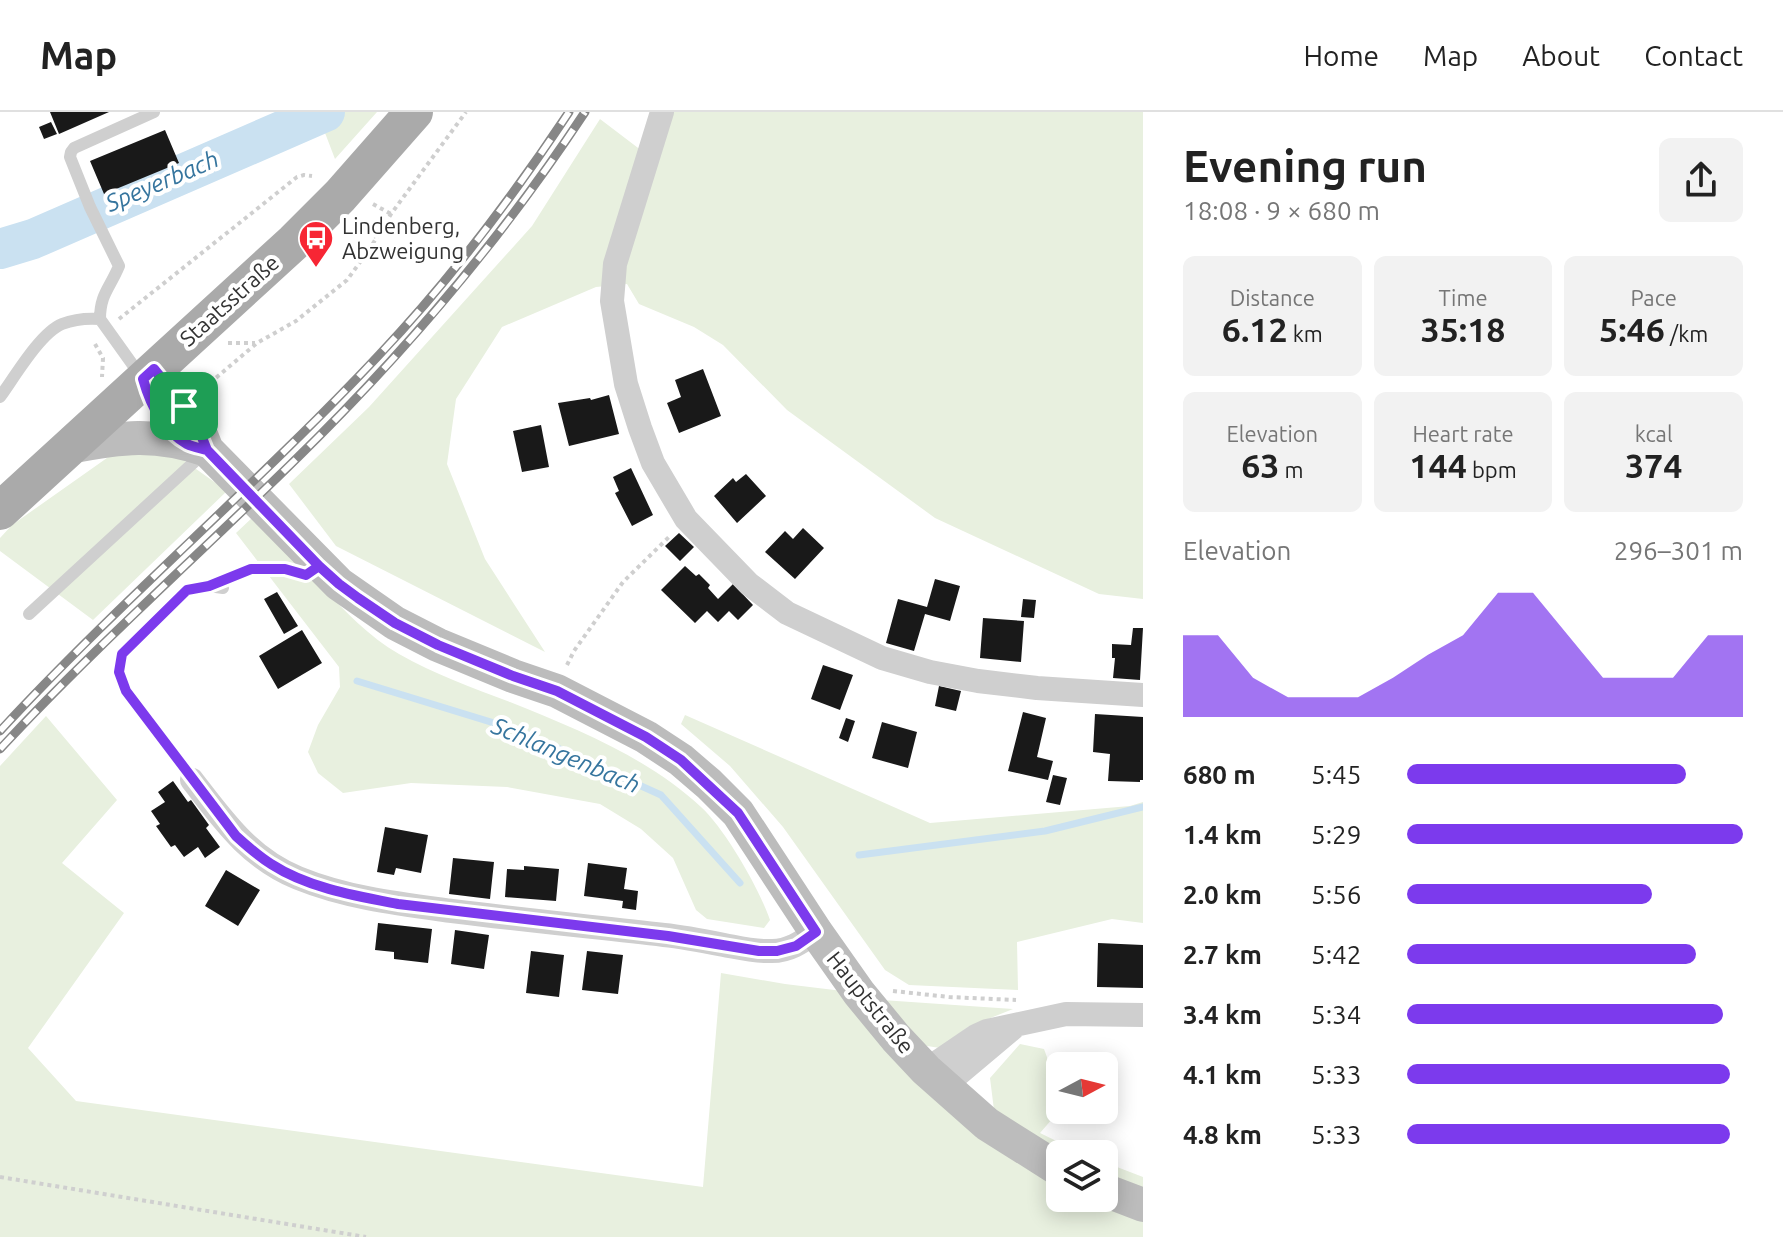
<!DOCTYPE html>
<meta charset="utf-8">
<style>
:root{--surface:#fff;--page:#f2f2f2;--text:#222;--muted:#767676;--line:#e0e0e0;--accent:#7c3aed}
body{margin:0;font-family:Ubuntu,sans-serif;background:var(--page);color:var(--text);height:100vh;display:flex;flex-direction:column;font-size:30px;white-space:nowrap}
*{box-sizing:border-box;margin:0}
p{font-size:26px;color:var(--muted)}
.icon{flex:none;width:44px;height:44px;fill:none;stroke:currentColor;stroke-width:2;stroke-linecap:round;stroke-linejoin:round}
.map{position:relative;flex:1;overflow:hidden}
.details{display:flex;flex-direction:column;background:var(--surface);width:640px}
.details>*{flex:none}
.needle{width:52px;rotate:83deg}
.fabs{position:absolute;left:1046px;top:940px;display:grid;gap:16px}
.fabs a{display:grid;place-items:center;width:72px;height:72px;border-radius:12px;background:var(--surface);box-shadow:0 4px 20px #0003;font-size:40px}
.pin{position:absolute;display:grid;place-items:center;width:68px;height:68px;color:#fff;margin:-34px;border-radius:16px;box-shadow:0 4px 12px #0006}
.round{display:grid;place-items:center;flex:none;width:84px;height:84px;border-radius:12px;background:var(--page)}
.overview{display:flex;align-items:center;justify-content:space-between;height:136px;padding:0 40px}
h1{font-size:44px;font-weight:700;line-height:60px}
.metrics{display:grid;grid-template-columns:repeat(3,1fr);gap:12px;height:136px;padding:8px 40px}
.metrics div{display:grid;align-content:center;border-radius:12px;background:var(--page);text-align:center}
.metrics b{font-size:34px;font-weight:700}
.metrics small{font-size:22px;font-weight:400}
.metrics p{font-size:22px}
.chart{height:224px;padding:16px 40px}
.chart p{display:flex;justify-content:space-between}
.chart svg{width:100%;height:144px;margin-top:8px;fill:var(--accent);opacity:.7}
ul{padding:0 40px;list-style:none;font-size:26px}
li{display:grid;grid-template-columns:128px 96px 1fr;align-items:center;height:60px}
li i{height:20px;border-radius:10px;background:var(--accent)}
header{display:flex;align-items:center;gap:48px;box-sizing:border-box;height:112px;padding:0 40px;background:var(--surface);border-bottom:2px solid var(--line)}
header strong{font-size:38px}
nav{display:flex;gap:44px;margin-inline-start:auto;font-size:28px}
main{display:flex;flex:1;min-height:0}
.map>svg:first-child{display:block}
</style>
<header>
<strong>Map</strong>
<nav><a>Home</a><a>Map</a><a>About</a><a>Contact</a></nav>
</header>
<main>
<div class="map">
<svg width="1143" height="1125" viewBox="0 0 1143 1125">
<rect width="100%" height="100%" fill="#fff"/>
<path fill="#e8f0df" d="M317,0H377L335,47Z
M666,0H1143V487L1099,482L935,406L787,298L723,233L694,215L639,192L627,172L596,175L502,215L456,287L447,352L485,447L545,540L336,434L289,372L369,295L532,114L600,7L650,45Z
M114,341L175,342L227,379L93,508L0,439V426L12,413Z
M254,404C276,428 299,451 321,474C345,499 369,525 399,542C434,562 473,576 510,590C577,617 647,645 701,695C725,717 759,776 770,808L764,816L707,807L696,798L673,746L641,717L600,692L507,675L411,671L343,681L318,661L308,640L318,613L340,575L339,555L236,421Z
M685,603L930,711L1130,694L1143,690V811L1112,807L1017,830L1018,878L909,873L885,858L783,715L730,654L681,612Z
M46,604L117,688L62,751L124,801L28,936L76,989L703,1075L721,861L785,872L859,881L994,998L990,966L1020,932L1044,937L1060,981V998L1040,1021L1083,1042H1060V1086H1104V1050L1143,1065V1125H0V654Z
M882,888L1013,897L968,915L940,936L921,933Z"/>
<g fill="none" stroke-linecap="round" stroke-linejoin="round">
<path stroke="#cae1f1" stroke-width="7" d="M357,569L520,619L661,683L740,771
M859,743L1045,719L1143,695"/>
<path stroke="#cae1f1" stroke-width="40" d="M0,137L33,127L325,0"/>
</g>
<path fill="#191919" d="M50,0H109L59,22Z
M51,10L57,22L44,27L39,15Z
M165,18L179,51L104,82L90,49Z
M703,257L721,304L679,321L667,291L681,285L675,268Z
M609,283L619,322L569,334L558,291L590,286L591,288Z
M541,313L549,355L522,360L513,319Z
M631,356L653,403L632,414L615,381L619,379L613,365Z
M746,362L766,384L737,411L714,384L733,366L736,370Z
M803,416L824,436L795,467L765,440L785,419L793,427Z
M679,421L694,435L680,449L665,434Z
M685,454L696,464L699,462L710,473L708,476L718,487L733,472L753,493L738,508L729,499L718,510L707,499L695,511L661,478Z
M935,467L960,474L950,509L925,502L914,539L886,531L898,487L927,495Z
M277,480L298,514L284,522L264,487Z
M1023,487L1036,488L1034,506L1021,505Z
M983,506L1024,509L1021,550L980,546Z
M1133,516H1143L1140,568L1113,566L1115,546H1112V532L1131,533Z
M302,518L322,551L278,577L259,544Z
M823,553L853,563L840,598L811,587Z
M939,574L961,579L956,599L935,594Z
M1023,600L1046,606L1037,645L1053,649L1048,668L1008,659Z
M1095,602L1143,605V668H1140V670L1108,669L1110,642L1093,640Z
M846,606L855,609L848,630L839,626Z
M882,610L917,620L908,656L872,646Z
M1053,663L1067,666L1060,693L1046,690Z
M173,669L188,690L191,688L209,713L206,716L220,735L205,746L198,735L184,745L175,733L171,735L156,714L160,712L151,699L165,690L158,680Z
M385,715L428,723L421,761L396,756L394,763L377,760Z
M453,746L494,750L490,787L449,782Z
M588,751L627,756L624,777L638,779L636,798L622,796L623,789L584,784Z
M524,754L559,757L556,789L505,785L507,757L524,758Z
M226,758L260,778L238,814L205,794Z
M378,811L432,817L428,851L394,847V840L375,838Z
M455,818L489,823L484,857L451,852Z
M1098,831L1143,833V876L1097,875Z
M531,839L564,843L559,885L526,881Z
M587,839L623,843L618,882L582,878Z"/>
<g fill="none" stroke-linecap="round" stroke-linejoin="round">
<path stroke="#cfcfcf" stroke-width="4" stroke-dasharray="4 4" stroke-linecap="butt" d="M373,92L391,102
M354,112L376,125
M119,207L297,65L304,63L312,64
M228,231H255
M95,232L103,246L102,265
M204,276L257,231L296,209L347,168L369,138L391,102L466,0
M234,464L251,457L288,458
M567,553L574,539L623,470L671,423
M893,879L949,885L1016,888
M0,1065L366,1125"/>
<path stroke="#cfcfcf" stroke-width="12" d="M100,207C100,182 110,176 119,154L90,95L70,45L71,40L74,36L154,0
M0,285C14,266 40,221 62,212C75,207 86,206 100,207L140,263
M29,502L204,341
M192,668L126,579L119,560L122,542L187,478L209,474L223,476"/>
<path stroke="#cfcfcf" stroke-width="24" d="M662,0L615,152L612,189L626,272L640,316L653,351L686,407L749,472L787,501L882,546L930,560L978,569L1037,576L1143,583
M192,668C223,708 249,746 298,766C347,786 400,792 452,799C523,808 594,815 664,823C684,825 704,829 724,833C740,836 756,840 772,839C790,839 803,829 816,820
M926,958L976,924L987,919L1066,902L1143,903
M944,974L1013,916"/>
<path stroke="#bcbcbc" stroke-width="34" d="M154,257L195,308L207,338L339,472L395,511L438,533L513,564L557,579L646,625L681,648L709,672L738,701L816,820L859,881L896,926L926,958L987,1012L1060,1058
M69,335C121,325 155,320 207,338
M1104,1078L1143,1093"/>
<path stroke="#aaa" stroke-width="38" d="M0,399L294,130L340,84L414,0"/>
<g stroke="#878787" stroke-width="9">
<path id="rail" d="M0,619C121,488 257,373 379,243C450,168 512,86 569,0
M0,637C92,538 193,448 290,353C402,244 499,131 585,0"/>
</g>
<use href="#rail" stroke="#fff" stroke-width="6" stroke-dasharray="18" stroke-linecap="butt"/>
</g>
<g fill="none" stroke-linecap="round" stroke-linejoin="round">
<g stroke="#fff" stroke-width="16">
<path id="route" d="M184,294L154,257L143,267C150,292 163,319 187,332C193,335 200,336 207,338L319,454L306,463L285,457H251L209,474L187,478L122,542L119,560L126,579L236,724C247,734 258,744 271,752C308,776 356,784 398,792L668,824L759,839H777L796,834L816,820L738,701L681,648L646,625L557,579L513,564L438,533L395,511L358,486L339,472L319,454L207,338L195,308L184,294"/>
</g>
<use href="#route" stroke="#7c3aed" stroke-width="10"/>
</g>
<defs>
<g id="bus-pin" transform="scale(1.8)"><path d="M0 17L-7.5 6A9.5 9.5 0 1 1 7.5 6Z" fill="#f72634" stroke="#fff"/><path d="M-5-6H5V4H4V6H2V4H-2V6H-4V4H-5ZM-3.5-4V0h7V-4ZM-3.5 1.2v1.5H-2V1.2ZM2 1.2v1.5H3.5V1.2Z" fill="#fff"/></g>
</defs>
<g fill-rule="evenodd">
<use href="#bus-pin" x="316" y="126"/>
</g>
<g text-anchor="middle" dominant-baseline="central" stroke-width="8" stroke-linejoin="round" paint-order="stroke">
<g font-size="22" fill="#323232" stroke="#fff" text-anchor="start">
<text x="342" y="113">Lindenberg,<tspan x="342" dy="25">Abzweigung</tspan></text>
</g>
<g font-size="22" fill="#323232" stroke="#fff">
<text transform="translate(229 188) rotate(-42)">Staatsstraße</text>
<text transform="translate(871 890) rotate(51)">Hauptstraße</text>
</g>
<g font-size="24" font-style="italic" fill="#36759e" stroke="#fff">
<text transform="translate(162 69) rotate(-23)">Speyerbach</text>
<text transform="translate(566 643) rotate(23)">Schlangenbach</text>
</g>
</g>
</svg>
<div class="fabs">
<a><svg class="needle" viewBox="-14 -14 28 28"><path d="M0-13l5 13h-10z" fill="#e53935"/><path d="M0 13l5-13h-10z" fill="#767676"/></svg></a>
<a><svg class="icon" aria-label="layers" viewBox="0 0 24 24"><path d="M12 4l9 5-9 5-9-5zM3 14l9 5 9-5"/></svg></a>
</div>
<div class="pin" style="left:184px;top:294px;background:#1e9e55"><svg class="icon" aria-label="arrive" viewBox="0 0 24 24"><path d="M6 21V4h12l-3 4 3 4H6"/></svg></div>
</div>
<section class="details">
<div class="overview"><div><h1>Evening run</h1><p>18:08 · 9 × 680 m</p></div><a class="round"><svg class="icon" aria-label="share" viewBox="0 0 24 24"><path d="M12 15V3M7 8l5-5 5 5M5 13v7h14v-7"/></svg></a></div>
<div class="metrics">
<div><p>Distance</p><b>6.12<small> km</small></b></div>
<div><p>Time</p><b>35:18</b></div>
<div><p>Pace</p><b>5:46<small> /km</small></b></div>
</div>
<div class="metrics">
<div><p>Elevation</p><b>63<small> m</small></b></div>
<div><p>Heart rate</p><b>144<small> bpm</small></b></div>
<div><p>kcal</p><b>374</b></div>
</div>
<div class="chart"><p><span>Elevation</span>296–301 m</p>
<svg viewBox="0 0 160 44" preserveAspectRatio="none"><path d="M0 44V19L10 19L20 32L30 38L40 38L50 38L60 32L70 25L80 19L90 6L100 6L110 19L120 32L130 32L140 32L150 19L160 19V44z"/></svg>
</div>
<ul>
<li><b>680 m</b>5:45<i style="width:83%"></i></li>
<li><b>1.4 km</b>5:29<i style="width:100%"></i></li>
<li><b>2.0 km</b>5:56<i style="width:73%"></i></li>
<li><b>2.7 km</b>5:42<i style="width:86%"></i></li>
<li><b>3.4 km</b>5:34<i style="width:94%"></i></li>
<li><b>4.1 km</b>5:33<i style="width:96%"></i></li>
<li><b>4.8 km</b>5:33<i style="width:96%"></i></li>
</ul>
</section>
</main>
